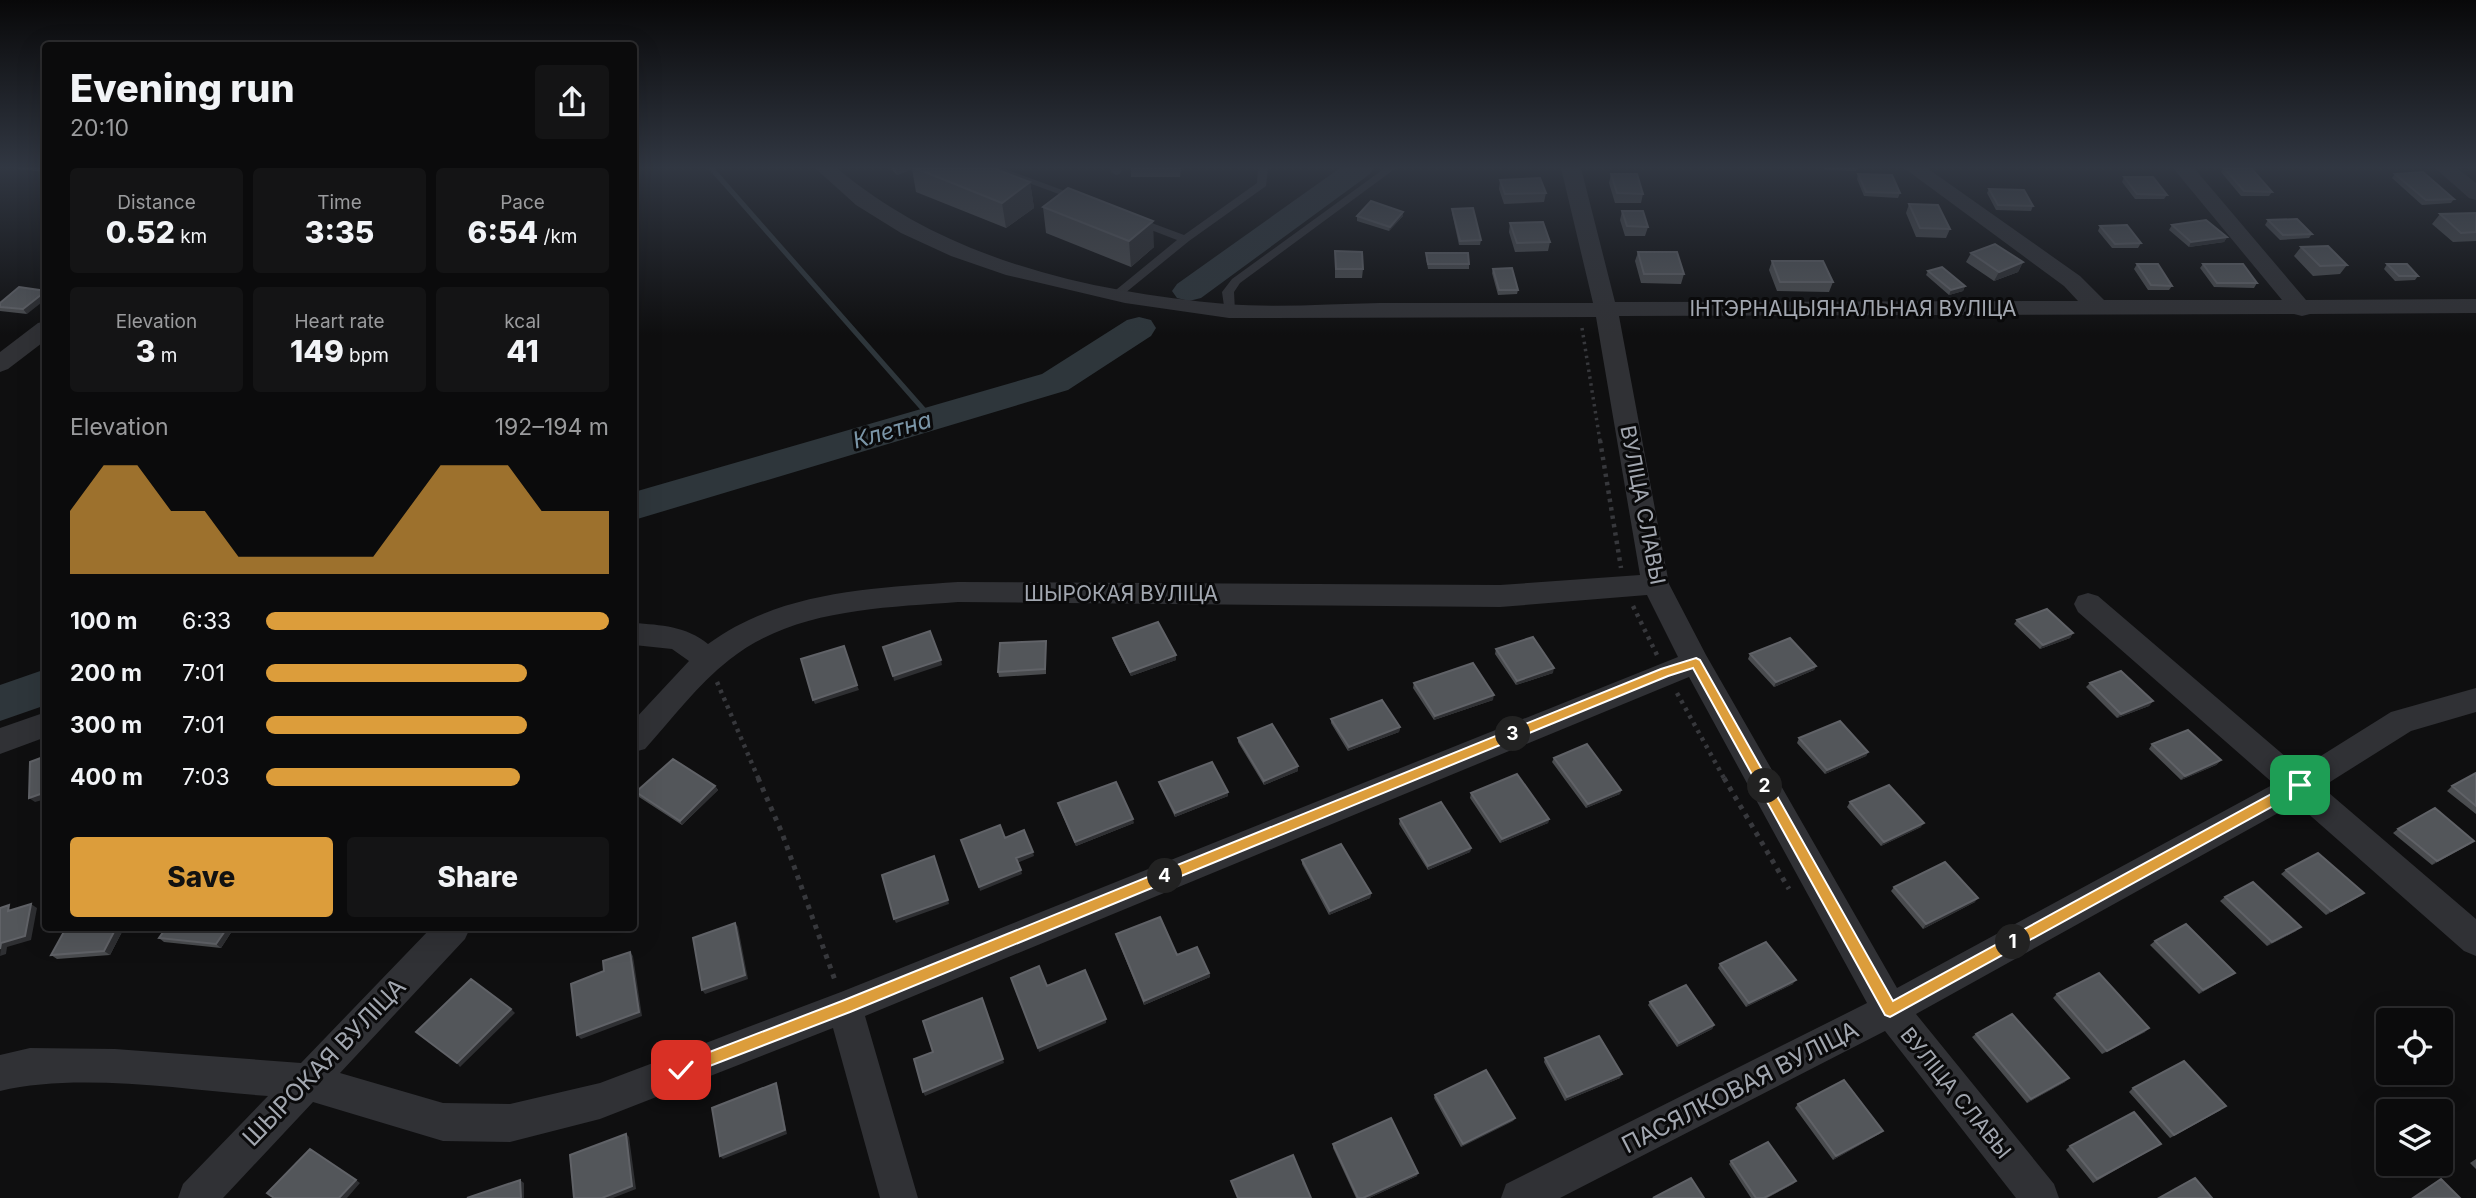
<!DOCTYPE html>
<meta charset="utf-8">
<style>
:root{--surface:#0b0b0c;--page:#141415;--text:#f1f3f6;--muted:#9a9b9d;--line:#2b2b2d;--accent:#dc9d3b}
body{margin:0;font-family:Inter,sans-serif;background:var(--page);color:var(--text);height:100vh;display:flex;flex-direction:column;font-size:26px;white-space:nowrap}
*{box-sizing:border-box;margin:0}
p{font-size:23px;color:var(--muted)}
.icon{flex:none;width:38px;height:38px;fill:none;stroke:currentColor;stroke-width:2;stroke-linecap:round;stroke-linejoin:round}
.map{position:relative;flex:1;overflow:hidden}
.drawer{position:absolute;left:42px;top:42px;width:595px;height:889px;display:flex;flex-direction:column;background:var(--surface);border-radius:7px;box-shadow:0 7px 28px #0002,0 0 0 2px var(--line)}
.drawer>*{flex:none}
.controls{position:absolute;left:2376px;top:1008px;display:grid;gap:14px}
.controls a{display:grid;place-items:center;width:77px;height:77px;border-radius:7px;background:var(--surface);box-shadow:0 7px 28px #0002,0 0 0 2px var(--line);font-size:35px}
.pin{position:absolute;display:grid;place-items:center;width:60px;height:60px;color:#fff;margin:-30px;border-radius:14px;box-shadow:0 4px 10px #0006}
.km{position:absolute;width:35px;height:35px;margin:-18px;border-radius:50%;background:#222;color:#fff;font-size:19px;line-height:35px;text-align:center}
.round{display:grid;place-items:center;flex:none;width:74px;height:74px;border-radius:7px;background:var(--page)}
.head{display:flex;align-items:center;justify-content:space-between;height:119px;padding:0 28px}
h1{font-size:38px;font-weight:800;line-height:52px}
.figures{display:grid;grid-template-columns:repeat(3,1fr);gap:10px;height:119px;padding:7px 28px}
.figures div{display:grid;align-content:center;border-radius:7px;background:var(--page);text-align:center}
.figures b{font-size:30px;font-weight:800}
.figures small{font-size:19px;font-weight:400}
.figures p{font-size:19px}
.chart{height:196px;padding:14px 28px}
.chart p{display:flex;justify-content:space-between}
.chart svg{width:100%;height:126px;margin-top:7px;fill:var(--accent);opacity:.7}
.cta{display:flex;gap:14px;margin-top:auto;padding:14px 28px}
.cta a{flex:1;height:80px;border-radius:7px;background:var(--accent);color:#111;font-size:28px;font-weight:800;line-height:80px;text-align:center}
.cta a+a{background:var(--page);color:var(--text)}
ul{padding:0 28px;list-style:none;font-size:23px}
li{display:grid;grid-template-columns:112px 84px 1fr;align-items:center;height:52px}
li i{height:18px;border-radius:9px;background:var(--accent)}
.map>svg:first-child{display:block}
</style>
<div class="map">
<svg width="2476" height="1198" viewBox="0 0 2476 1198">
<rect width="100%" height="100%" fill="#0f0f10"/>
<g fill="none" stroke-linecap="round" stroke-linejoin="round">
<path stroke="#2e363b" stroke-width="5" d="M711,168L931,418"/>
<path fill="#2e363b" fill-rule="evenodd" d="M1340,168H1374L1370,174L1201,298L1189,301L1177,298L1172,291L1177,284Z
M1139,317L1151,320L1156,328L1151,336L1068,390L634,520V492L1042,374L1127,320Z
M46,669V705L0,721V685Z"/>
<path stroke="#37383c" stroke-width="3.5" stroke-dasharray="2.5 4.5" stroke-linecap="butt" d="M1582,328L1600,441"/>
<path stroke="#37383c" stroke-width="4.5" stroke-dasharray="3.5 5" stroke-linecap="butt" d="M1600,440L1621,568
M1633,606L1657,655
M717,682L759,780
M1677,693L1725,780"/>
<path stroke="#37383c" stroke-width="5" stroke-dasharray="4.5 6" stroke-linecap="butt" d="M758,778L782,833L836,983
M1724,778L1789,889"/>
<path fill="#303135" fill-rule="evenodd" d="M988,168H1002L1084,198L1079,201L1075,200Z
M1112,168H1122L1120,174L1116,175L1111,172Z
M1258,168H1268L1266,186L1189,241L1119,298H1111V294L1177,240L1133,223V219H1141L1184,235L1257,183Z
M1385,168H1396L1240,283L1234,292L1235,311L1233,313H1225L1222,292L1232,279Z"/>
<path fill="#303135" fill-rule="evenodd" d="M815,168H837C944,259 1089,292 1226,304C1277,308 1330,304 1380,303C1451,303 1522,303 1593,303L1561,168H1581L1615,302L2078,301L2064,286L1904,168H1927L2080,276L2104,300H2282L2173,168H2194L2306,300L2476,299V313L2310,314L2302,316L2294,314L1619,316L1669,584L1706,655L1897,988L2274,784L2078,612L2074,604L2078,596L2088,593L2098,596L2300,769L2391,712L2476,688V712L2411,731L2322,787L2476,919V956L2464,951L2296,803L1916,1014L2054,1184L2059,1198H2016L1885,1031L1560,1198H1501L1506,1184L1867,1003L1689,677L865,1016L918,1198H880L833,1028L600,1119L510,1142L443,1141L313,1102L223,1198H178L183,1184L268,1096C186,1090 79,1072 0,1091V1055L30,1048L115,1049L301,1063L431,928H470L465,939L340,1073L443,1103L510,1104L600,1083L841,992L1678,657L1647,595L1500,607L958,602C880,608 793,609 729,660C697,685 672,719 645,749L634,752V720L689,661L672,649L634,645V623C661,625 686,626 708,644C780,591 873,588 958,582L1500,585L1640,575L1596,317L1229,318L1125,303L1006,275L951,256L901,233L856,205Z
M2435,168H2457L2476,183V200L2469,198Z
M46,321V340L8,369L0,372V352L38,323Z
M46,712V737L0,754V728Z"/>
</g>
<path fill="#4a4c4f" d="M18,168H46L44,172L18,169Z
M890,168H993L1030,182L1034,208L1006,228L916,192L912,169L897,175Z
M1131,168H1181L1180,177H1131Z
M1825,168H1858L1856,171L1825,170Z
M2224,168L2272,192L2269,196H2241L2221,172Z
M1611,174L1643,194L1641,203H1615L1609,183Z
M1858,174L1900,193L1898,198L1864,196L1857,179Z
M2395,174L2454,199L2451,203L2422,205L2392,178Z
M2124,177L2167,195L2164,199H2135L2122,182Z
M1500,180L1546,193L1544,202L1504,204L1499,189Z
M1989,189L2033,206L2031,211L1996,210L1987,193Z
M1909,204L1950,229L1946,238L1916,237L1906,213Z
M1043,207L1154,247L1131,267L1046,233Z
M1452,209L1481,240L1480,245H1459L1452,213Z
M1622,211L1648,227L1645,236H1625L1620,220Z
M1403,212V216L1389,231L1357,221V216Z
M2476,213V241L2453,242L2432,224L2440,214Z
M2268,220L2312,234L2309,238L2280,240L2265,225Z
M1510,223L1550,242L1548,251L1515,252L1509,232Z
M2172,225L2227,237L2224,242L2189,247L2169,230Z
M2100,226L2141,243L2138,248H2112L2098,231Z
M2301,247L2347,265L2340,274L2313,276L2294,256Z
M1335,251L1363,269L1362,278H1335Z
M1638,252L1684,274L1681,284L1641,283L1635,261Z
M1426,253L1469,264V269H1428L1426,258Z
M1971,253L2023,262L2018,272L1994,281L1966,262Z
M1772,261L1833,282L1829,292L1777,291L1769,270Z
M2137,264L2172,286L2169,290H2148L2134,269Z
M2203,264L2257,283L2254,288L2214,287L2200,268Z
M2387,264L2418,276L2415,280L2395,281L2384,269Z
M1493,269L1518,290L1517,294L1498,295L1492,273Z
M1928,271L1965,286L1963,291L1949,295L1926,275Z
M19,287L27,314L0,311V303Z
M2017,620L2073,633L2070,638L2040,649L2014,624Z
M1113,638L1176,660L1131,676L1114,643Z
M1046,641V674L999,677L998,672Z
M1496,649L1553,673L1516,685L1495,654Z
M1750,654L1816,666L1814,670L1774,687L1748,659Z
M1414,683L1493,700L1434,720L1413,688Z
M2090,683L2153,701L2149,706L2117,718L2086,687Z
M1331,719L1400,727L1399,732L1348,751L1331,723Z
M1238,738L1298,771L1264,785L1238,742Z
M1799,738L1868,752L1866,756L1825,774L1797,743Z
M2152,744L2221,760L2216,765L2181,780L2149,749Z
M1554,758L1621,790L1620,794L1586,808L1552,762Z
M2476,773V814L2447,791L2452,786Z
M1159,782L1228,796L1175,817L1160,786Z
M715,786L718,790L682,825L639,797L636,792Z
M1471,793L1549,819L1548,823L1500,843L1470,798Z
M1850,802L1921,827L1881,846L1847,807Z
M1058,803L1134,823L1076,846L1059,807Z
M1400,819L1471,848L1470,852L1428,870L1399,824Z
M2398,829L2468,845L2432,865L2393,833Z
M1302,860L1371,893L1370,898L1329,915L1302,864Z
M2286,870L2358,897L2326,915L2281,874Z
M1894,887L1975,902L1923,929L1891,891Z
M2225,897L2296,931L2267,946L2220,901Z
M124,928L110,955L57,959L51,955Z
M166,928H234L221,948L164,942L159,938Z
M1116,934L1209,973L1210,977L1144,1005L1117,938Z
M2155,941L2230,976L2199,994L2150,945Z
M1720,964L1793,984L1746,1007L1718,968Z
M2057,994L2145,1032L2102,1054L2053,998Z
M1650,1002L1714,1025L1712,1029L1677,1047L1648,1005Z
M1976,1034L2065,1082L2027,1103L1972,1037Z
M1545,1058L1620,1078L1565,1101L1544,1062Z
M2133,1088L2221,1110L2170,1138L2129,1092Z
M1435,1095L1515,1118L1513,1121L1461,1147L1434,1098Z
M1798,1104L1883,1131L1879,1134L1833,1160L1795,1108Z
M1333,1144L1417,1176L1369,1198H1356L1333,1148Z
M2070,1146L2156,1147L2093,1183L2066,1150Z
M2476,1159V1169L2470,1163Z
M1731,1161L1796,1181L1793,1184L1767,1198H1751L1729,1164Z"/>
<path fill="#2e2f32" d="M895,168H911L912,169L897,175Z
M1030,182L1034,208L1006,228L1002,203Z
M1403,212V216L1389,231L1390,227Z
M1153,221L1154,247L1131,267L1129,241Z
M2227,237L2224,242L2189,247L2191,242Z
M2023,262L2018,272L1994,281L1999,272Z
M1965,286L1963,291L1949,295L1951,290Z
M46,291V299L27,314L23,309Z
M2073,633L2070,638L2040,649L2043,645Z
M1176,655V660L1131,676L1130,672Z
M941,660L942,665L894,681L893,676Z
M1816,666L1814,670L1774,687L1776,682Z
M1554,668L1553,673L1516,685L1517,681Z
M857,685L859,690L815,704L813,700Z
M1494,695L1493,700L1434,720L1435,716Z
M2153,701L2149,706L2117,718L2121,714Z
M1400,727L1399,732L1348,751L1349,747Z
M1868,752L1866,756L1825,774L1827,770Z
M2221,760L2216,765L2181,780L2185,776Z
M1298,766V771L1264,785V781Z
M715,786L718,790L682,825L680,821Z
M1621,790L1620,794L1586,808L1588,804Z
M46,792V799L35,802L29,798Z
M1228,792V796L1175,817V813Z
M1133,819L1134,823L1076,846L1075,842Z
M1549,819L1548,823L1500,843L1502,839Z
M1924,823L1921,827L1881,846L1884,842Z
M2474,841L2468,845L2432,865L2437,861Z
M1471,848L1470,852L1428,870V866Z
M1033,852L1034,856L1017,863L1016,858Z
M1021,870L1022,874L980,891L979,887Z
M1371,893L1370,898L1329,915L1330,911Z
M2364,893L2358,897L2326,915L2331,911Z
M1978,898L1975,902L1923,929L1926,924Z
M948,900L949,904L896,923L894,919Z
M31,904L37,908L31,940L7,947L6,954L0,956L1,943Z
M735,923L738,927L748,979L705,994L702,990Z
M2301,927L2296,931L2267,946L2272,942Z
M116,928H124L110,955L104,951Z
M227,928H234L221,948L216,944Z
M630,952L633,956L642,1016L581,1039L577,1035Z
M1209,973L1210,977L1144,1005V1001Z
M2235,973L2230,976L2199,994L2203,990Z
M1796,980L1793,984L1746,1007L1749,1003Z
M511,1009L515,1013L460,1067L457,1063Z
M1106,1019V1023L1039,1052L1038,1048Z
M1714,1025L1712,1029L1677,1047L1679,1043Z
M2149,1028L2145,1032L2102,1054L2107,1051Z
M1003,1059L1004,1063L925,1096L923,1092Z
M1622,1074L1620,1078L1565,1101L1567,1097Z
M2069,1078L2065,1082L2027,1103L2031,1099Z
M776,1083L778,1087L787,1134L723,1159L720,1156Z
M1515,1118L1513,1121L1461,1147L1463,1144Z
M1883,1131L1879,1134L1833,1160L1836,1156Z
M626,1134L629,1137L636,1189L613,1198H602Z
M1418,1173L1417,1176L1369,1198H1363Z
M356,1180L360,1183L347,1198H339Z
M520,1180L524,1183V1198H521Z
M1796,1181L1793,1184L1767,1198H1764Z"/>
<path fill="#53565a" stroke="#606267" stroke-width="2" d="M915,168H993L1030,182L1002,203Z
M2224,168H2251L2272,192L2244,191Z
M2423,172L2454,199L2426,200L2395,174Z
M1611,174H1637L1643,194L1617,193Z
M1858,174L1892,175L1900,193L1866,192Z
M2124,177H2153L2167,195L2137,194Z
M1540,178L1546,193L1505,194L1500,180Z
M1068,188L1153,221L1129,241L1043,207Z
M1989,189L2024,190L2033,206L1998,205Z
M1371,201L1403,212L1390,227L1357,216Z
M1909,204L1938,205L1950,229L1920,228Z
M1473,208L1481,240L1460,241L1452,209Z
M1622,211H1643L1648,227L1627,226Z
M2476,213V232L2461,233L2440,214Z
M2297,219L2312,234L2283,235L2268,220Z
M2206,220L2227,237L2191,242L2172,225Z
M1543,222L1550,242L1517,243L1510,223Z
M2127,225L2141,243L2115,244L2100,226Z
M1995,244L2023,262L1999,272L1971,253Z
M2328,246L2347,265L2320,266L2301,247Z
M1335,251L1362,252L1363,269H1336Z
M1638,252H1677L1684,274H1644Z
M1426,253H1468L1469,264H1428Z
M1772,261H1823L1833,282H1780Z
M2137,264H2158L2172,286L2151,285Z
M2203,264H2243L2257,283H2217Z
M2387,264H2407L2418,276H2399Z
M1942,267L1965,286L1951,290L1928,271Z
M1512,268L1518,290H1499L1493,269Z
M19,287L46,291L23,309L0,307V303Z
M2047,609L2073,633L2043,645L2017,620Z
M1158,622L1176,655L1130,672L1113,638Z
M930,631L941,660L893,676L883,647Z
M1533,637L1554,668L1517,681L1496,649Z
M1790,638L1816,666L1776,682L1750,654Z
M1046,641L1045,669L998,672L1000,643Z
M844,646L857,685L813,700L801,659Z
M1473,663L1494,695L1435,716L1414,683Z
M2121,671L2153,701L2121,714L2090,683Z
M1382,700L1400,727L1349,747L1331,719Z
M1840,721L1868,752L1827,770L1799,738Z
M1272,724L1298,766L1264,781L1238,738Z
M2188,730L2221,760L2185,776L2152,744Z
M1587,744L1621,790L1588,804L1554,758Z
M46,756V792L29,798L30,762Z
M673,759L715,786L680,821L636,792Z
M1212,762L1228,792L1175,813L1159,782Z
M2476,773V806L2452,786Z
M1517,774L1549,819L1502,839L1471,793Z
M1116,782L1133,819L1075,842L1058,803Z
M1889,785L1924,823L1884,842L1850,802Z
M1441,802L1471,848L1428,866L1400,819Z
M2435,808L2474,841L2437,861L2398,829Z
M1000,825L1005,838L1024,830L1033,852L1016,858L1021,870L979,887L961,840Z
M1341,844L1371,893L1330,911L1302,860Z
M2318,853L2364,893L2331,911L2286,870Z
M934,856L948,900L894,919L882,875Z
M1945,862L1978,898L1926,924L1894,887Z
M2253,882L2301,927L2272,942L2225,897Z
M31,904L25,936L1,943L0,949V908L9,905L8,911Z
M1160,917L1177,955L1197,947L1209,973L1144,1001L1116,934Z
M735,923L745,975L702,990L693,938Z
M2186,924L2235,973L2203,990L2155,941Z
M66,928H116L104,951L51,955Z
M166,928H227L216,944L159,938Z
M1766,942L1796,980L1749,1003L1720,964Z
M630,952L639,1012L577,1035L571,984L604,971L603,961Z
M1039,966L1047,986L1085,970L1106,1019L1038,1048L1011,978Z
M2099,973L2149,1028L2107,1051L2057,994Z
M471,979L511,1009L457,1063L416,1032Z
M1686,985L1714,1025L1679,1043L1650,1002Z
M982,998L1003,1059L923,1092L914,1059L933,1052L923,1021Z
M2012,1014L2069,1078L2031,1099L1976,1034Z
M1599,1036L1622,1074L1567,1097L1545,1058Z
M2184,1061L2226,1106L2174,1135L2133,1088Z
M1486,1070L1515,1118L1463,1144L1435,1095Z
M1844,1080L1883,1131L1836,1156L1798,1104Z
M776,1083L785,1130L720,1156L712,1108Z
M2134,1112L2161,1144L2097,1179L2070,1146Z
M1391,1118L1418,1173L1363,1198H1358L1333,1144Z
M626,1134L632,1186L602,1198H574L570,1155Z
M1768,1142L1796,1181L1764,1198H1756L1731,1161Z
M310,1149L356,1180L339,1198H274L267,1193Z
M1293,1155L1311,1198H1238L1231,1181Z
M1691,1178L1704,1198H1653Z
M2195,1178L2212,1198H2159Z
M2441,1179L2460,1198H2413Z
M520,1180L521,1198H467Z"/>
<linearGradient id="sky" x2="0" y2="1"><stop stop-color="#080809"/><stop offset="0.5" stop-color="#313742"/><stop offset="1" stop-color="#313742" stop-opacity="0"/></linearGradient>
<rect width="2476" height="335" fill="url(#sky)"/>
<path fill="#dc9d3b" stroke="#fff" stroke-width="2" d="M1696,658L1700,660L1893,1001L2295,781H2304L2306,785L2304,789L1890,1017L1885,1015L1693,668L1668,676L850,1012L681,1077L676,1075L674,1070L676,1065L681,1063L842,1001L1661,669Z"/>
<g text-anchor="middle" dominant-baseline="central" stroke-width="6" stroke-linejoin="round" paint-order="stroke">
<g font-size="21" fill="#a2a7b0" stroke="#0a0a0b">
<text x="1853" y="308">ІНТЭРНАЦЫЯНАЛЬНАЯ ВУЛІЦА</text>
<text transform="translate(1643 505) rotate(79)">ВУЛІЦА СЛАВЫ</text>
<text x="1121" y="593">ШЫРОКАЯ ВУЛІЦА</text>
<text transform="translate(1956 1093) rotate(51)">ВУЛІЦА СЛАВЫ</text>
</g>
<g font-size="23" font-style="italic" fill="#7b96a8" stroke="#0a0a0b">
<text transform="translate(892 430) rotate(-16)">Клетна</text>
</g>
<g font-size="24" fill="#a2a7b0" stroke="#0a0a0b">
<text transform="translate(324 1062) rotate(-46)">ШЫРОКАЯ ВУЛІЦА</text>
<text transform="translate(1740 1087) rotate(-27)">ПАСЯЛКОВАЯ ВУЛІЦА</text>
</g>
</g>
</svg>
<div class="controls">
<a><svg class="icon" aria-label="locate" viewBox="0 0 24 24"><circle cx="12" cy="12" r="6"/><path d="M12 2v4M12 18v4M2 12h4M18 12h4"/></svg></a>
<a><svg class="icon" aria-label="layers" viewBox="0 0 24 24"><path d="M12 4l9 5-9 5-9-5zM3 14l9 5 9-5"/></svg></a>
</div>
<div class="pin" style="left:2300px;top:785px;background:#1e9e55"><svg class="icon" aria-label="arrive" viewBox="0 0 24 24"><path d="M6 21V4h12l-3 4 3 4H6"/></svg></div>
<div class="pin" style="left:681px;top:1070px;background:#d93025"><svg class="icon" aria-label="check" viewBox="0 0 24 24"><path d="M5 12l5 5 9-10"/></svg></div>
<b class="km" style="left:2013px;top:942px">1</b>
<b class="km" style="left:1765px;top:786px">2</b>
<b class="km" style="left:1513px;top:734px">3</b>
<b class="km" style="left:1165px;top:876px">4</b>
<section class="drawer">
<div class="head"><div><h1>Evening run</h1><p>20:10</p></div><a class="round"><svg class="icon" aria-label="share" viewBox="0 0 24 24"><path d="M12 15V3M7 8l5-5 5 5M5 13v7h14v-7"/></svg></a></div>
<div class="figures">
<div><p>Distance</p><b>0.52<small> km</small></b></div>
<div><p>Time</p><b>3:35</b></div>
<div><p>Pace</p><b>6:54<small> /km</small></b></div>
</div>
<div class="figures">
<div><p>Elevation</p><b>3<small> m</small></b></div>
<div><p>Heart rate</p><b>149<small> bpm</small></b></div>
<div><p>kcal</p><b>41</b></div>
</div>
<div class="chart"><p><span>Elevation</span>192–194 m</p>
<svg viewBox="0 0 160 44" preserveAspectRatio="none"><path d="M0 44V22L10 6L20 6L30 22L40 22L50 38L60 38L70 38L80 38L90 38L100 22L110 6L120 6L130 6L140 22L150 22L160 22V44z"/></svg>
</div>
<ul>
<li><b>100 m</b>6:33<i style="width:100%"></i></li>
<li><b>200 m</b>7:01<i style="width:76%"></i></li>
<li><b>300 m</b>7:01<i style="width:76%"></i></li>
<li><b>400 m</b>7:03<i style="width:74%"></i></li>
</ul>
<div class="cta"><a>Save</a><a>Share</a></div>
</section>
</div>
